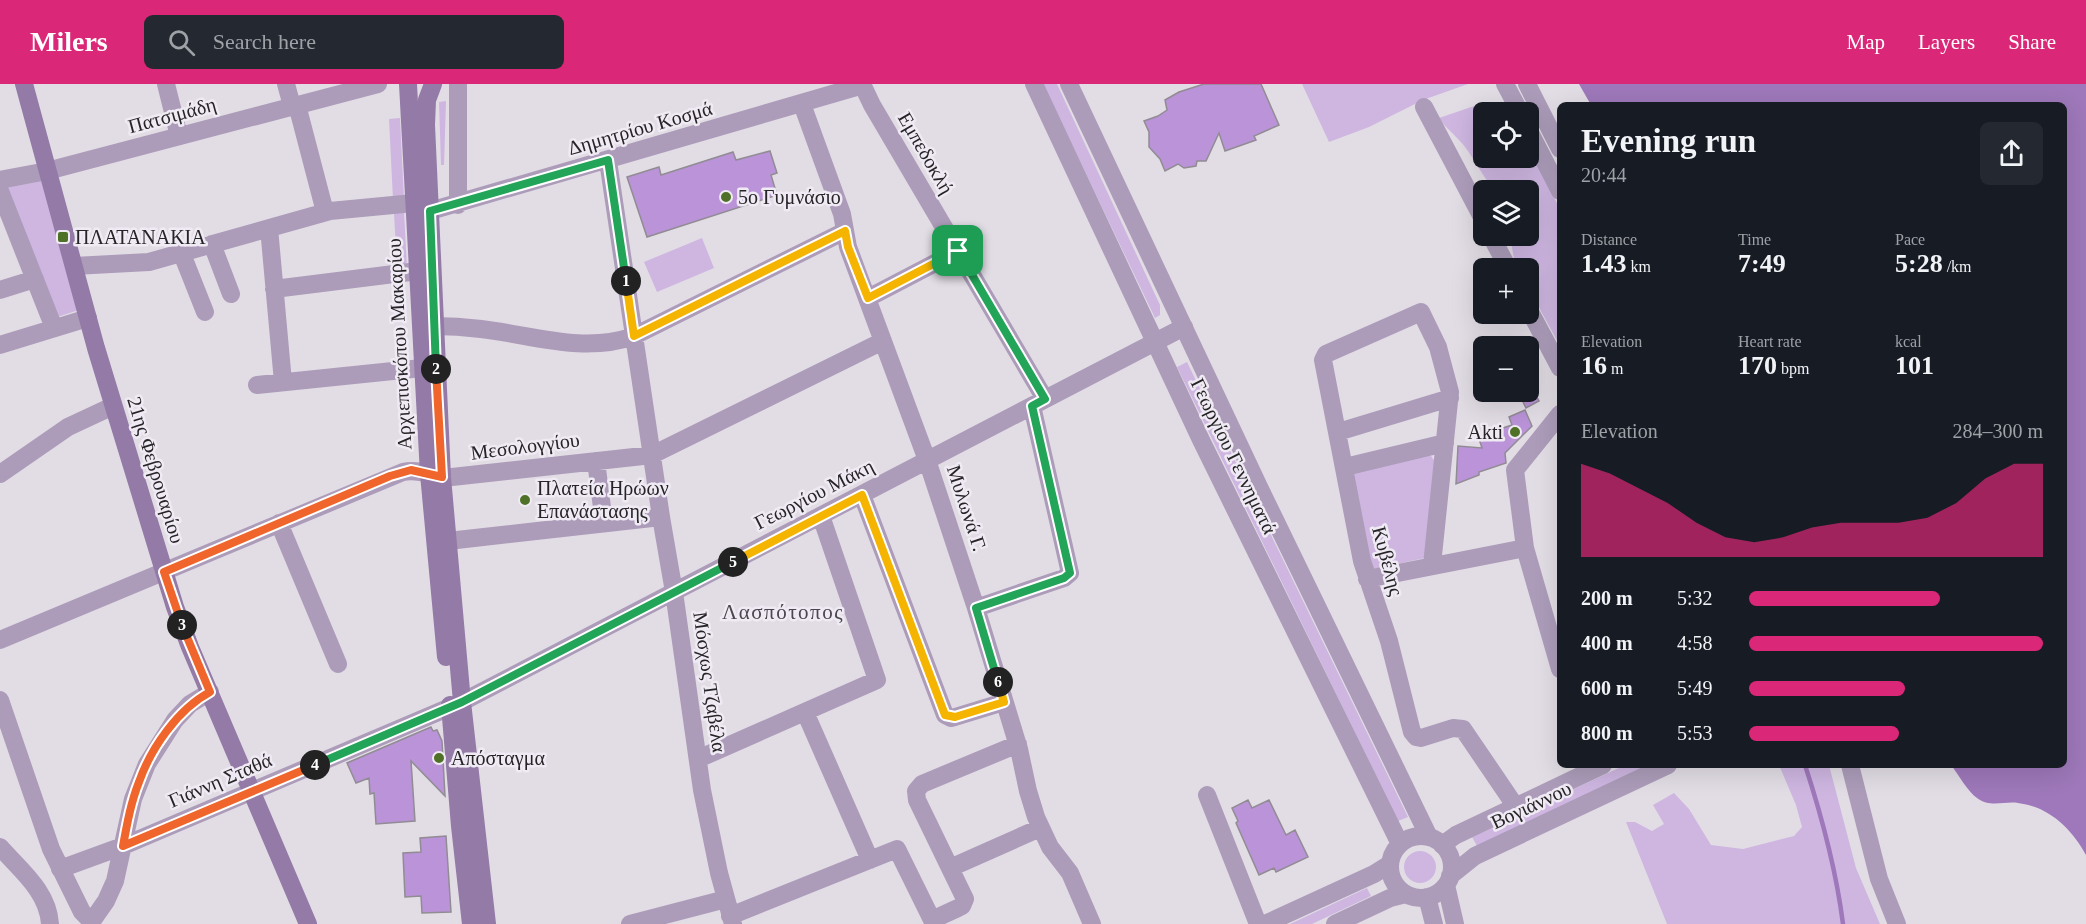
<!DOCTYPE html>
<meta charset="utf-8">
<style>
:root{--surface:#171b24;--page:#242831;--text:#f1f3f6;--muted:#9ea1a6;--accent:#db2777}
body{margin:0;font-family:Georgia,serif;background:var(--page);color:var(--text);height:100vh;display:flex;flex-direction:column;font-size:22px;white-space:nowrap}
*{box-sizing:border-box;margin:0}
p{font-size:20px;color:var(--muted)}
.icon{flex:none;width:33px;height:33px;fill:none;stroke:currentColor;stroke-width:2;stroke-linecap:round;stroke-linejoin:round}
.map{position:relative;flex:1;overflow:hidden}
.sheet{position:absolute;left:1557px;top:18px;width:510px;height:666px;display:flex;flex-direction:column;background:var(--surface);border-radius:9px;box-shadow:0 6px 24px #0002}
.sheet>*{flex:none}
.tools{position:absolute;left:1473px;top:18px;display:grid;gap:12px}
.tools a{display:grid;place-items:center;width:66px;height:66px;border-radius:9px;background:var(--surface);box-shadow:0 6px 24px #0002;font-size:30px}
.pin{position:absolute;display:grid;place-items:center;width:51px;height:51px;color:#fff;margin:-26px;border-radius:12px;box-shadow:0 3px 9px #0006}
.km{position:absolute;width:30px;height:30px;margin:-15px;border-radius:50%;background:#222;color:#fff;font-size:16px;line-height:30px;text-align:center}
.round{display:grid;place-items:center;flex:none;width:63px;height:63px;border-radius:9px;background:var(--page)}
.headline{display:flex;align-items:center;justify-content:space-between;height:102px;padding:0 24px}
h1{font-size:33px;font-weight:600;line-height:45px}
.metrics{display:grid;grid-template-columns:repeat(3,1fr);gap:9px;height:102px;padding:6px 24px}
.metrics div{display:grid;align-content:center}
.metrics b{font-size:26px;font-weight:600}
.metrics small{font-size:16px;font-weight:400}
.metrics p{font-size:16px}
.chart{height:168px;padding:12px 24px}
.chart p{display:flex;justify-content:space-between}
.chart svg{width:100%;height:108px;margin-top:6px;fill:var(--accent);opacity:.7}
ul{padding:0 24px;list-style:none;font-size:20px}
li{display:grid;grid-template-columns:96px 72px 1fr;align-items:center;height:45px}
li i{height:15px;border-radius:8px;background:var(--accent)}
header{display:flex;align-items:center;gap:36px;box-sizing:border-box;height:84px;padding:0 30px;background:var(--accent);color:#fff}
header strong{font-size:28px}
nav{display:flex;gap:33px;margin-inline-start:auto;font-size:21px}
.search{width:420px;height:54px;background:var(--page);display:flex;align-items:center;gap:15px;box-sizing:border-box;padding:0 21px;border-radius:9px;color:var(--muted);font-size:22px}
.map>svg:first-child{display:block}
</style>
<header>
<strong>Milers</strong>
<div class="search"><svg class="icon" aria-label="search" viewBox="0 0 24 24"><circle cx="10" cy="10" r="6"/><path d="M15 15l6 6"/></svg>Search here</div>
<nav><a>Map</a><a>Layers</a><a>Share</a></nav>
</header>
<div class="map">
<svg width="2086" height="840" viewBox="0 0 2086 840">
<rect width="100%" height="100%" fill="#e2dde5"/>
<path fill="#ceb6e1" d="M1043,0H1057L1160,221V231L1155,234Z
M1302,0H1468L1423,16L1369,43L1329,58Z
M446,17L444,81H441L439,18Z
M1480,20H1498L1506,28H1484V74H1528L1529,65L1560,125V262L1529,205L1528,184H1518L1514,175L1510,152H1528V106H1495C1483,94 1476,77 1465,63C1457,52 1446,45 1439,34Z
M400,34L404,115L393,116L389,35Z
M43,95L79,226L54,234L3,103Z
M404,128L407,183L397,185L394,129Z
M702,154L714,184L657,208L644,178Z
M1187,278L1408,733L1398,737L1177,283Z
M1425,371L1431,372L1436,379L1425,474L1369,486L1351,387Z
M1625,681H1648L1477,762L1472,753Z
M1779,681H1829L1856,784L1880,840H1667L1626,738H1635L1652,747L1664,740L1653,721L1674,709L1689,725L1711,761L1743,765L1794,752L1802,743L1796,721Z
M1404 783a16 16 0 1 1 32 0a16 16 0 1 1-32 0Z
M1367,804L1371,812L1312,840H1290Z"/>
<path fill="#9e78ba" d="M1579,0H2086V771C2071,744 2049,723 2018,719C2004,717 1990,724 1977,714C1968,708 1958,690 1951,681H2064V21H1591Z"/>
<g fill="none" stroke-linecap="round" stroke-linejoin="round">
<path stroke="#9e78ba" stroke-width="4.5" d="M1805,681C1822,733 1836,785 1843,840"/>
</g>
<path fill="#ba93d8" stroke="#918c94" stroke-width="1.5" d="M1204,0H1261L1279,41L1254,52L1256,56L1225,67L1219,49L1206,77H1197L1196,82L1184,84L1178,80L1165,87L1160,75L1149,63V48L1144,37L1158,32L1167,26L1165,16L1179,8Z
M770,67L777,89L771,91L777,111L647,153L627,93L659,83L661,91L733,68L736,76Z
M1518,308H1534L1539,317L1526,324Z
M1525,326L1532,342L1505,369L1506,379L1479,388V391L1456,400L1458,362L1482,364L1478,352L1512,341L1509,333Z
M431,643L433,647L437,646L442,657L445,712L411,677L415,737L376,740L374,709L370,710L369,694L356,699L347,679Z
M1248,716L1252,724L1269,716L1286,751L1295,746L1308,773L1276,788L1274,784L1259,791L1236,739L1238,737L1232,724Z
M446,752L451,828L422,829L421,812L405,813L403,769L421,768L420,754Z"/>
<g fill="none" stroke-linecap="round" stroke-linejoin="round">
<path stroke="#ac9cba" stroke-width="18" d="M166,0L179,52
M286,0L292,22
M862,0L872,21L1045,315
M802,20L842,130L848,163L927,376L976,524L1019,665L1028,707L1036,733L1050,763L1070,789L1092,840
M297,21L325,128
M1424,23L1484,137
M608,77L661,433L674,508L702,706L719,789L733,840
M0,107L54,244
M458,121V0
M430,127L863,1
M269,144L283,298
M1491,152L1508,184
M212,160L231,210
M182,170L205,228
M74,182L149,178L330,127L414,119
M274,205L418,187
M0,206L35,195
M868,214L958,167
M1528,224L1560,284
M434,242C450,242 465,243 481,245C532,251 584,270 634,252L845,147
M0,261L88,234
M257,301L422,284
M1560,330L1515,386L1525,464L1560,585
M1338,348L1450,314
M596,377L604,439
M1345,383L1445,359
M0,390L68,343L113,322
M862,411L945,631L951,634L955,633L1004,618
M279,439L338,580
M448,457L661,433
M1432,481L1450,308L1438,263L1421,228L1326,270L1323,276L1362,477L1389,557L1412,648L1416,653L1421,654L1453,644L1463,645L1516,723
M1367,495L1525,464
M976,524L1064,494L1070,489L1032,322
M0,556L403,388C419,384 435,393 452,393L652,371L883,257
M0,616L51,765L82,828L91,837
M805,628L870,776
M698,675L877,596L821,432
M1850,681L1879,795L1897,840
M1207,711L1258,840
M0,763C20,786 48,807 50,840
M950,784L1040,744
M60,785L123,762L462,618L1184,243
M730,832L897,765L934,840
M932,836L958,824L962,822L965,815L917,716L916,707L922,700L1018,660
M90,840L106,817L115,797L133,715L147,680L175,636L190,620L210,608
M630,840L726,815"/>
<path stroke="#ac9cba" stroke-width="18" d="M1034,0L1201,356L1400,760
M1069,0L1261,407L1429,753
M1505,0L1520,28
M1527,0L1560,65
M1528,45L1560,107
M0,96L47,87L378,0
M1390 783a31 31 0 1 1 62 0a31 31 0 1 1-62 0Z
M1442,761L1456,751L1603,681
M1450,792L1475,772L1668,681
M1446,801L1455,840
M1427,813L1434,840
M1265,840L1374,790L1390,780
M1335,840L1390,814L1406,810"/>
<path stroke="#937aa7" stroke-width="18" d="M24,0L96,264L175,523L190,563L308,840
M408,0L429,390L446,573
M433,0L427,16L426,41L442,393L462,618L487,840
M450,621L460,742L471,840"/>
</g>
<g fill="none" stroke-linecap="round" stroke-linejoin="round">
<g stroke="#fff" stroke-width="12">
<path id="split-1" d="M626,197L634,252L845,147L848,163L868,214L958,167"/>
</g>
<g stroke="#fff" stroke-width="12">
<path id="split-2" d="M436,285L430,127L608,76L626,197"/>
</g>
<g stroke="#fff" stroke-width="12">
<path id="split-3" d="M182,541L164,488L390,392L411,386L442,393L436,285"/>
</g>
<g stroke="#fff" stroke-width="12">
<path id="split-4" d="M182,541L210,608C178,625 151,664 139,698C131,718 127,740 123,762L315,681"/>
</g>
<g stroke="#fff" stroke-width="12">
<path id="split-5" d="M315,681L462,618L733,478"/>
</g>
<g stroke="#fff" stroke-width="12">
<path id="split-6" d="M733,478L862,411L945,631L955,633L1004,618L998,598"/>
</g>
<g stroke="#fff" stroke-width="12">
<path id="split-7" d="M958,167L1045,315L1032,322L1070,489L1064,494L976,524L998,598"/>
</g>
<use href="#split-1" stroke="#f5b400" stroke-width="8"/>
<use href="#split-2" stroke="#22a559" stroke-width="8"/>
<use href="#split-3" stroke="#f0652b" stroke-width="8"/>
<use href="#split-4" stroke="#f0652b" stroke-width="8"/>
<use href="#split-5" stroke="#22a559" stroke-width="8"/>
<use href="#split-6" stroke="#f5b400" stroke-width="8"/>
<use href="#split-7" stroke="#22a559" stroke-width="8"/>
</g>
<g fill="#4f7027" stroke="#efeaf3" stroke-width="2">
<circle cx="726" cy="113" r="6"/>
<rect x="57" y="147" width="12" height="12" rx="3"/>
<circle cx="1515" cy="348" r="6"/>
<circle cx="525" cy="416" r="6"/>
<circle cx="439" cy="674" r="6"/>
</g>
<g text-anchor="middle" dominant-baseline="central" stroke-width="5" stroke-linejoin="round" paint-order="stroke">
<g font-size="20" fill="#262427" stroke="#efeaf3">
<text transform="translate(172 31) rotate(-15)">Πατσιμάδη</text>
<text transform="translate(640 44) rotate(-16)">Δημητρίου Κοσμά</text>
<text transform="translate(926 69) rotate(60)">Εμπεδοκλή</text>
<text transform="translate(399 260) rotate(-93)">Αρχιεπισκόπου Μακαρίου</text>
<text transform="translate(525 362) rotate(-7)">Μεσολογγίου</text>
<text transform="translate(1234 372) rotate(64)">Γεωργίου Γεννηματά</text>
<text transform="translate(156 386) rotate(73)">21ης Φεβρουαρίου</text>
<text transform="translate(814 410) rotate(-27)">Γεωργίου Μάκη</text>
<text transform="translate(967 424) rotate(72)">Μυλωνά Γ.</text>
<text transform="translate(1388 477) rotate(75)">Κυβέλης</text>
<text transform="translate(710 598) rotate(82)">Μόσχως Τζαβέλα</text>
<text transform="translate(220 696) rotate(-23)">Γιάννη Σταθά</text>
<text transform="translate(1531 721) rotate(-25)">Βογιάννου</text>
</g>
<g font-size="20" fill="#262427" stroke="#efeaf3" text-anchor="start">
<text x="738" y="113">5ο Γυμνάσιο</text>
<text x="75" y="153">ΠΛΑΤΑΝΑΚΙΑ</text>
<text x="1503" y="348" text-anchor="end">Akti</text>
<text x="537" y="404">Πλατεία Ηρώων<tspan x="537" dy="23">Επανάστασης</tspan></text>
<text x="451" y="674">Απόσταγμα</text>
</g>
<g font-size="21" letter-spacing="1.5" fill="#4b474e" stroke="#efeaf3">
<text x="783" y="528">Λασπότοπος</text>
</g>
</g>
</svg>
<div class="tools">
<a><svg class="icon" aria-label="locate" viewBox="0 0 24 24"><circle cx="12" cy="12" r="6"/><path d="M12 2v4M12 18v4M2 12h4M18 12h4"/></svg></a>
<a><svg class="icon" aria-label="layers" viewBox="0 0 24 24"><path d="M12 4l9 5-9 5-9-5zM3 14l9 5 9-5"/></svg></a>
<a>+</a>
<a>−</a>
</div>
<div class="pin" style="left:958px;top:167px;background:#1e9e55"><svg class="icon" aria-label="arrive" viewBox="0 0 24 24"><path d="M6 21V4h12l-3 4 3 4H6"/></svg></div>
<b class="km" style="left:626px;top:197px">1</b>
<b class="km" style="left:436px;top:285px">2</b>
<b class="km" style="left:182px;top:541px">3</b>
<b class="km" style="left:315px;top:681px">4</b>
<b class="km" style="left:733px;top:478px">5</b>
<b class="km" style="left:998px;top:598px">6</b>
<section class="sheet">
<div class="headline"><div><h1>Evening run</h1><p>20:44</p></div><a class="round"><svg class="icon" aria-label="share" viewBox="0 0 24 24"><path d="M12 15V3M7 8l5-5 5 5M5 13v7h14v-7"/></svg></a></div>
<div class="metrics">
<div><p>Distance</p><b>1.43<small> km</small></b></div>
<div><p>Time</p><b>7:49</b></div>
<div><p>Pace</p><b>5:28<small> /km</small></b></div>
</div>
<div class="metrics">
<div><p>Elevation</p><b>16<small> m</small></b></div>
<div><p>Heart rate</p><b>170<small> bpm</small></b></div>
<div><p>kcal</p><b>101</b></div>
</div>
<div class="chart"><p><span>Elevation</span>284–300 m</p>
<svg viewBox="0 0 160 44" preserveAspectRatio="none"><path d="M0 44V6L10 10L20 16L30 22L40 30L50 36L60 38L70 36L80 32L90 30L100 30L110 30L120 28L130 22L140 12L150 6L160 6V44z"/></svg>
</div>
<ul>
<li><b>200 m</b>5:32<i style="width:65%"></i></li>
<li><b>400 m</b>4:58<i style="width:100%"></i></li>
<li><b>600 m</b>5:49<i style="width:53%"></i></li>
<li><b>800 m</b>5:53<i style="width:51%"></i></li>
</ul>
</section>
</div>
